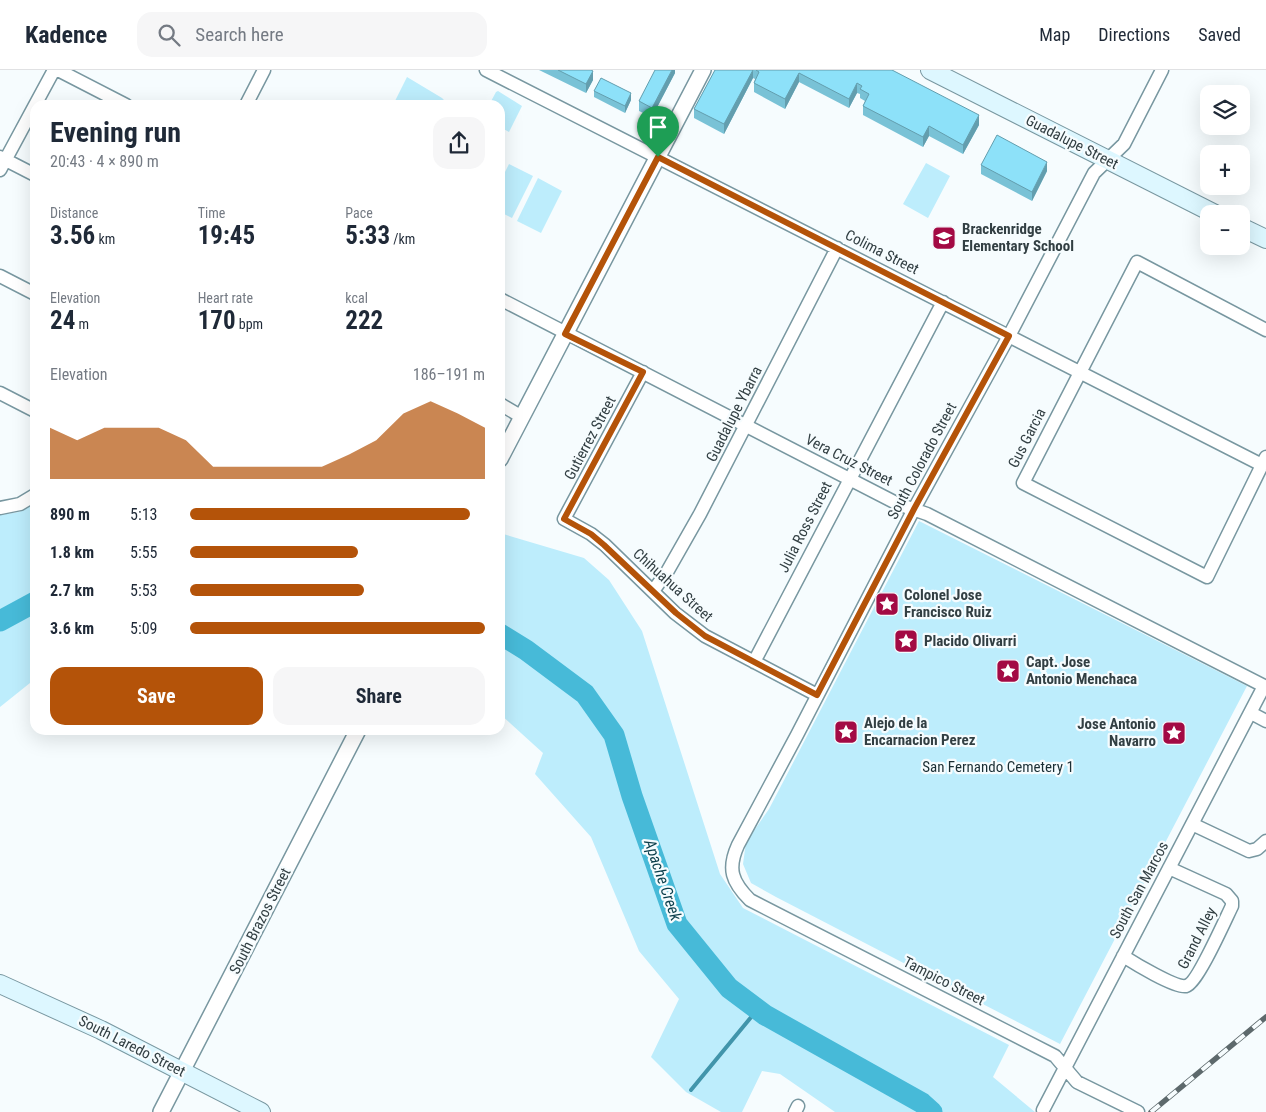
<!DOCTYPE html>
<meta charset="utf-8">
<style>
:root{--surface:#fff;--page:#f6f6f7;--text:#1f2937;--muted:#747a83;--line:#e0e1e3;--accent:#b45309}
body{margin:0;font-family:"Roboto Condensed",sans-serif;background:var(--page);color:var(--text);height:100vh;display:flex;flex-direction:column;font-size:19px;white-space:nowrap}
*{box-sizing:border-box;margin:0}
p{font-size:16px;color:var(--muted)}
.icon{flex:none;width:28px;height:28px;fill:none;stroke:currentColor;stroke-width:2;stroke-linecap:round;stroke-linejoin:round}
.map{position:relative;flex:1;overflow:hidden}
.sheet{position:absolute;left:30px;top:30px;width:475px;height:635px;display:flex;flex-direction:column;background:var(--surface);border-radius:15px;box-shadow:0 5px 20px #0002}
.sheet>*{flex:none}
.tools{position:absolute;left:1200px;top:15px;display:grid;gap:10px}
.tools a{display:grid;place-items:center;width:50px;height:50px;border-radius:10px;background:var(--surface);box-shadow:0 5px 20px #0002;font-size:25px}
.pin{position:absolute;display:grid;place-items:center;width:42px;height:42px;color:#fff;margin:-51px -21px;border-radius:50% 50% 50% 0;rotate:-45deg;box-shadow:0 0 5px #0007}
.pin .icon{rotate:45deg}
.round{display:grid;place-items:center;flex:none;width:52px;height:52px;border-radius:15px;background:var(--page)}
.headline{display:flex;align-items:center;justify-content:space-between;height:85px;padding:0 20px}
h1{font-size:28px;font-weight:700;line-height:38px}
.stats{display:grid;grid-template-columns:repeat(3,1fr);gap:8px;height:85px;padding:5px 20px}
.stats div{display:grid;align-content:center}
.stats b{font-size:25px;font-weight:700}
.stats small{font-size:14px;font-weight:400}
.stats p{font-size:14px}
.chart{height:140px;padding:10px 20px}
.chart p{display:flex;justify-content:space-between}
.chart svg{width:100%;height:90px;margin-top:5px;fill:var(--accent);opacity:.7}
.action{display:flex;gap:10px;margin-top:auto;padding:10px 20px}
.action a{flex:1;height:58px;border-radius:15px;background:var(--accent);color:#fff;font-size:20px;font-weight:700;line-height:58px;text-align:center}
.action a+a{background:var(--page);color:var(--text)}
ul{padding:0 20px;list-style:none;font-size:16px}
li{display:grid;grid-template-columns:80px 60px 1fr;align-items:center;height:38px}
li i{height:12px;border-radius:6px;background:var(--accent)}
header{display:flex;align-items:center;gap:30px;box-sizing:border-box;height:70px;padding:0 25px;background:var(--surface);border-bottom:1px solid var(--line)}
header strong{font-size:24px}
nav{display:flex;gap:28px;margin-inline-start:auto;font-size:18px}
.search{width:350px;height:45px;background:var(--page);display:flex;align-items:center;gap:12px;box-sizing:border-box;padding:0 18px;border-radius:15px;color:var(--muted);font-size:19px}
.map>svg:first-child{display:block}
</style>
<header>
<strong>Kadence</strong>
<div class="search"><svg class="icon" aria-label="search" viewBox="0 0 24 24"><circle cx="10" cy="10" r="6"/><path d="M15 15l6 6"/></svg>Search here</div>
<nav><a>Map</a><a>Directions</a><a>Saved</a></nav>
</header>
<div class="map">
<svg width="1266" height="1042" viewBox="0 0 1266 1042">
<rect width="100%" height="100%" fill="#f6fcfe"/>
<path fill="#bdedfc" d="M407,7L442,28L449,35H393Z
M498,21L522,36L509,62L500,57V35H489L496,22Z
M926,93L950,106L928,148L903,134Z
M509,94L533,106L512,148L500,142V112Z
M538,108L562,121L541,163L517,151Z
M35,434V609L0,637V445L19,442Z
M919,451L1247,616L1060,974L776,827L751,813L743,794L746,772L769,739Z
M500,463L584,488L609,510L642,561L720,804L743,838L1009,975L993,1007L1035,1042H835L780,1004L762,1001L742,1042H721L686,1022L651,987L679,929L639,881L591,767L535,704L543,683L500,644Z"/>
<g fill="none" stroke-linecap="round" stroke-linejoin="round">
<path stroke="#4195ab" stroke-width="4" d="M691,1020L757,940"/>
<path stroke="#47bad8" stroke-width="21" d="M0,551L35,532
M500,564L526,580L585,624L614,665L632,726L677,854L729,918L765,945L922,1033L932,1042"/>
<g stroke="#7897a0" stroke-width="15">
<path id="minor" d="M58,0L126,35
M486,0L1262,395
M35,35L54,0
M246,35L264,0
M0,87L35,105
M0,100L35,35
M0,206L35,224
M500,229L898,434L927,444L1264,616L1043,1040
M1266,260L1137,192L1023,413L1207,507L1266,387
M643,302L564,449L591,464L605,475L675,543L705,566L817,625
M0,323L35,341
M500,334L522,347
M0,438L20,434L35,425
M653,521L667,502L700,444L837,178
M754,592L943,232
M1251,643L1266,651
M1192,754L1249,781L1257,779L1266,771
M1123,886C1134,893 1175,918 1186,916C1197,914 1226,848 1232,836V831L1226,824L1169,798
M795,1042L798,1036
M1138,1042L1077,1012L1055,986L750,830C732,812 727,799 738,775L797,665L914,439L1009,266L1094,103L1124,74L1162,0"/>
</g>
<g stroke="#7897a0" stroke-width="18">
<path id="tertiary" d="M500,389L703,0
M161,1042L358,660"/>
</g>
<g stroke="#7897a0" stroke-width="20">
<path id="secondary" d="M930,0L1215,144
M1241,157L1266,169
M0,914L101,960L261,1042"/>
</g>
<use href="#minor" stroke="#fff" stroke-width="12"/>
<use href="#tertiary" stroke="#fff" stroke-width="15"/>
<use href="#secondary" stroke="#ddf7ff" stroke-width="18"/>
<g stroke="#5d696c" stroke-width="5.5">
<path id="rail" d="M1151,1042L1266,947"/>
</g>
<use href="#rail" stroke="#f6fcfe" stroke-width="4" stroke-dasharray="11" stroke-linecap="butt"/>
</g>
<path fill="#79c2d6" d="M539,0H591L593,10L586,23Z
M675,0V3L652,47L639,41V31Z
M715,0H892L979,55L963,84L929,66L923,77L863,45V36L865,31L860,28V24L857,23L849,38L799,12L785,39L754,22V13L755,9L753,8L724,64L694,48V39Z
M594,21L631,30L625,43L594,27Z
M981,95L1047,101L1032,131L981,104Z"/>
<path fill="#639eae" d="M672,0H675V3L652,47V38Z
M753,0V8L724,64V54Z
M593,1V10L586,23V14Z
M799,3V12L785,39V29Z
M857,13V23L849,38V29Z
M631,23V30L625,43V36Z
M979,45V55L963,84V75Z
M929,56V66L923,77V67Z
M1047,92V101L1032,131V122Z"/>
<path fill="#8de1f9" stroke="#639eae" d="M558,0H591L593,1L586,14Z
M655,0H672L652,38L639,31Z
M715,0H753L724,54L694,39Z
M756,0H892L979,45L963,75L929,56L923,67L863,36L869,24L860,19L862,16L857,13L849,29L799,3L785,29L754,13L759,2Z
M601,8L631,23L625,36L594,21Z
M997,65L1047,92L1032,122L981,95Z"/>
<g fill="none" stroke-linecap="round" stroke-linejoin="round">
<g stroke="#fff" stroke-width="10">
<path id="route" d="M658,87L1009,266L914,439L817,625L705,566L676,543L604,475L591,464L564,449L643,302L565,264Z"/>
</g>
<use href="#route" stroke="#b45309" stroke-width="6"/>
</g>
<defs>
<g id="school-square" transform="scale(1.25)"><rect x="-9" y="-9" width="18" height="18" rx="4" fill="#a30a44" stroke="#f6fcfe"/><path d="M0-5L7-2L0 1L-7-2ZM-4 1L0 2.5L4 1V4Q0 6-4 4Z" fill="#fff"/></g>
<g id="sight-square" transform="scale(1.25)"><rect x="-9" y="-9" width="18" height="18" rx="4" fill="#a30a44" stroke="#f6fcfe"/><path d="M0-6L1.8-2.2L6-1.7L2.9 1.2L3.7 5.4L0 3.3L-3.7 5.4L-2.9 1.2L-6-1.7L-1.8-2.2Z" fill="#fff"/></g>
</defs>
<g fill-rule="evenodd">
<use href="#school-square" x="944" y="168"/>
<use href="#sight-square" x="887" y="534"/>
<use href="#sight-square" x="906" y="571"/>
<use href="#sight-square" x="1008" y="601"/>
<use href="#sight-square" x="846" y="662"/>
<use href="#sight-square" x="1174" y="663"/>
</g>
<g text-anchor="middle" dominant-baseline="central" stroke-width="4.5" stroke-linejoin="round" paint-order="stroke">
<g font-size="15" fill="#323f43" stroke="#f6fcfe">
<text transform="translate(1072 72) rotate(27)">Guadalupe Street</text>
<text transform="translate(882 182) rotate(27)">Colima Street</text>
<text transform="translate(734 344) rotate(-63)">Guadalupe Ybarra</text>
<text transform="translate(590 368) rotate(-62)">Gutierrez Street</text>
<text transform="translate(1027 368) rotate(-63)">Gus Garcia</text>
<text transform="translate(849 390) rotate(27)">Vera Cruz Street</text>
<text transform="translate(922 391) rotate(-62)">South Colorado Street</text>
<text transform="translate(805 457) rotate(-63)">Julia Ross Street</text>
<text transform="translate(673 515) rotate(42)">Chihuahua Street</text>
<text transform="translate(1139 820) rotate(-62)">South San Marcos</text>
<text transform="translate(260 851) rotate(-63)">South Brazos Street</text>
<text transform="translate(1197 868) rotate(-63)">Grand Alley</text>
<text transform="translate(944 911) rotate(27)">Tampico Street</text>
<text transform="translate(132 976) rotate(27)">South Laredo Street</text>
</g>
<g font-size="15" font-weight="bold" fill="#323f43" stroke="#f6fcfe" text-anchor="start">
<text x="962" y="159">Brackenridge<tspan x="962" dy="17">Elementary School</tspan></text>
<text x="904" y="525">Colonel Jose<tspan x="904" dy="17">Francisco Ruiz</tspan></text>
<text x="924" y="571">Placido Olivarri</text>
<text x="1026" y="592">Capt. Jose<tspan x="1026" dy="17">Antonio Menchaca</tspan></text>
<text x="864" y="653">Alejo de la<tspan x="864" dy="17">Encarnacion Perez</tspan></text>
<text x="1156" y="654" text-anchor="end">Jose Antonio<tspan x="1156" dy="17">Navarro</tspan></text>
</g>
<g font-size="15" fill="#1a2e34" stroke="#f6fcfe">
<text x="998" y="697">San Fernando Cemetery 1</text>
</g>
<g font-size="16" font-style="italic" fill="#0b3f4c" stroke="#f6fcfe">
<text transform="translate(663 810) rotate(71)">Apache Creek</text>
</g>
</g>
</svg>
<div class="tools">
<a><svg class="icon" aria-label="layers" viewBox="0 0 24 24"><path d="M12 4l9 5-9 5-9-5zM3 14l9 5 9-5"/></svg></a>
<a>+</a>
<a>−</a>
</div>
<div class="pin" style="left:658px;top:87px;background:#1e9e55"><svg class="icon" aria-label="arrive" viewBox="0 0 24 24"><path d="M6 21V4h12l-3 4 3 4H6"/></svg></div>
<section class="sheet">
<div class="headline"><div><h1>Evening run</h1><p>20:43 · 4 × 890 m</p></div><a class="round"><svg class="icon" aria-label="share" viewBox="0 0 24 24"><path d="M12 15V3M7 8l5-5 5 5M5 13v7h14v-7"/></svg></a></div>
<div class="stats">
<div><p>Distance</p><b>3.56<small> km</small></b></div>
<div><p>Time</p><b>19:45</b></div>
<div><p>Pace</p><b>5:33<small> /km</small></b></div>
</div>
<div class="stats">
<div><p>Elevation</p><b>24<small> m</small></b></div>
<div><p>Heart rate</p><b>170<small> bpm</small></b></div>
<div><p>kcal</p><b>222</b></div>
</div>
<div class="chart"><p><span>Elevation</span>186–191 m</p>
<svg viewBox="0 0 160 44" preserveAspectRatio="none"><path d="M0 44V19L10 25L20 19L30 19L40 19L50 25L60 38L70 38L80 38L90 38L100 38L110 32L120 25L130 12L140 6L150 12L160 19V44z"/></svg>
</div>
<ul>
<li><b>890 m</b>5:13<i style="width:95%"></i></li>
<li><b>1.8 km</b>5:55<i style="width:57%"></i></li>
<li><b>2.7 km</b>5:53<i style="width:59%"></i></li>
<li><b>3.6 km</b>5:09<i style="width:100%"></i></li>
</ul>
<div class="action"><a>Save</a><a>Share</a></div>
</section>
</div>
